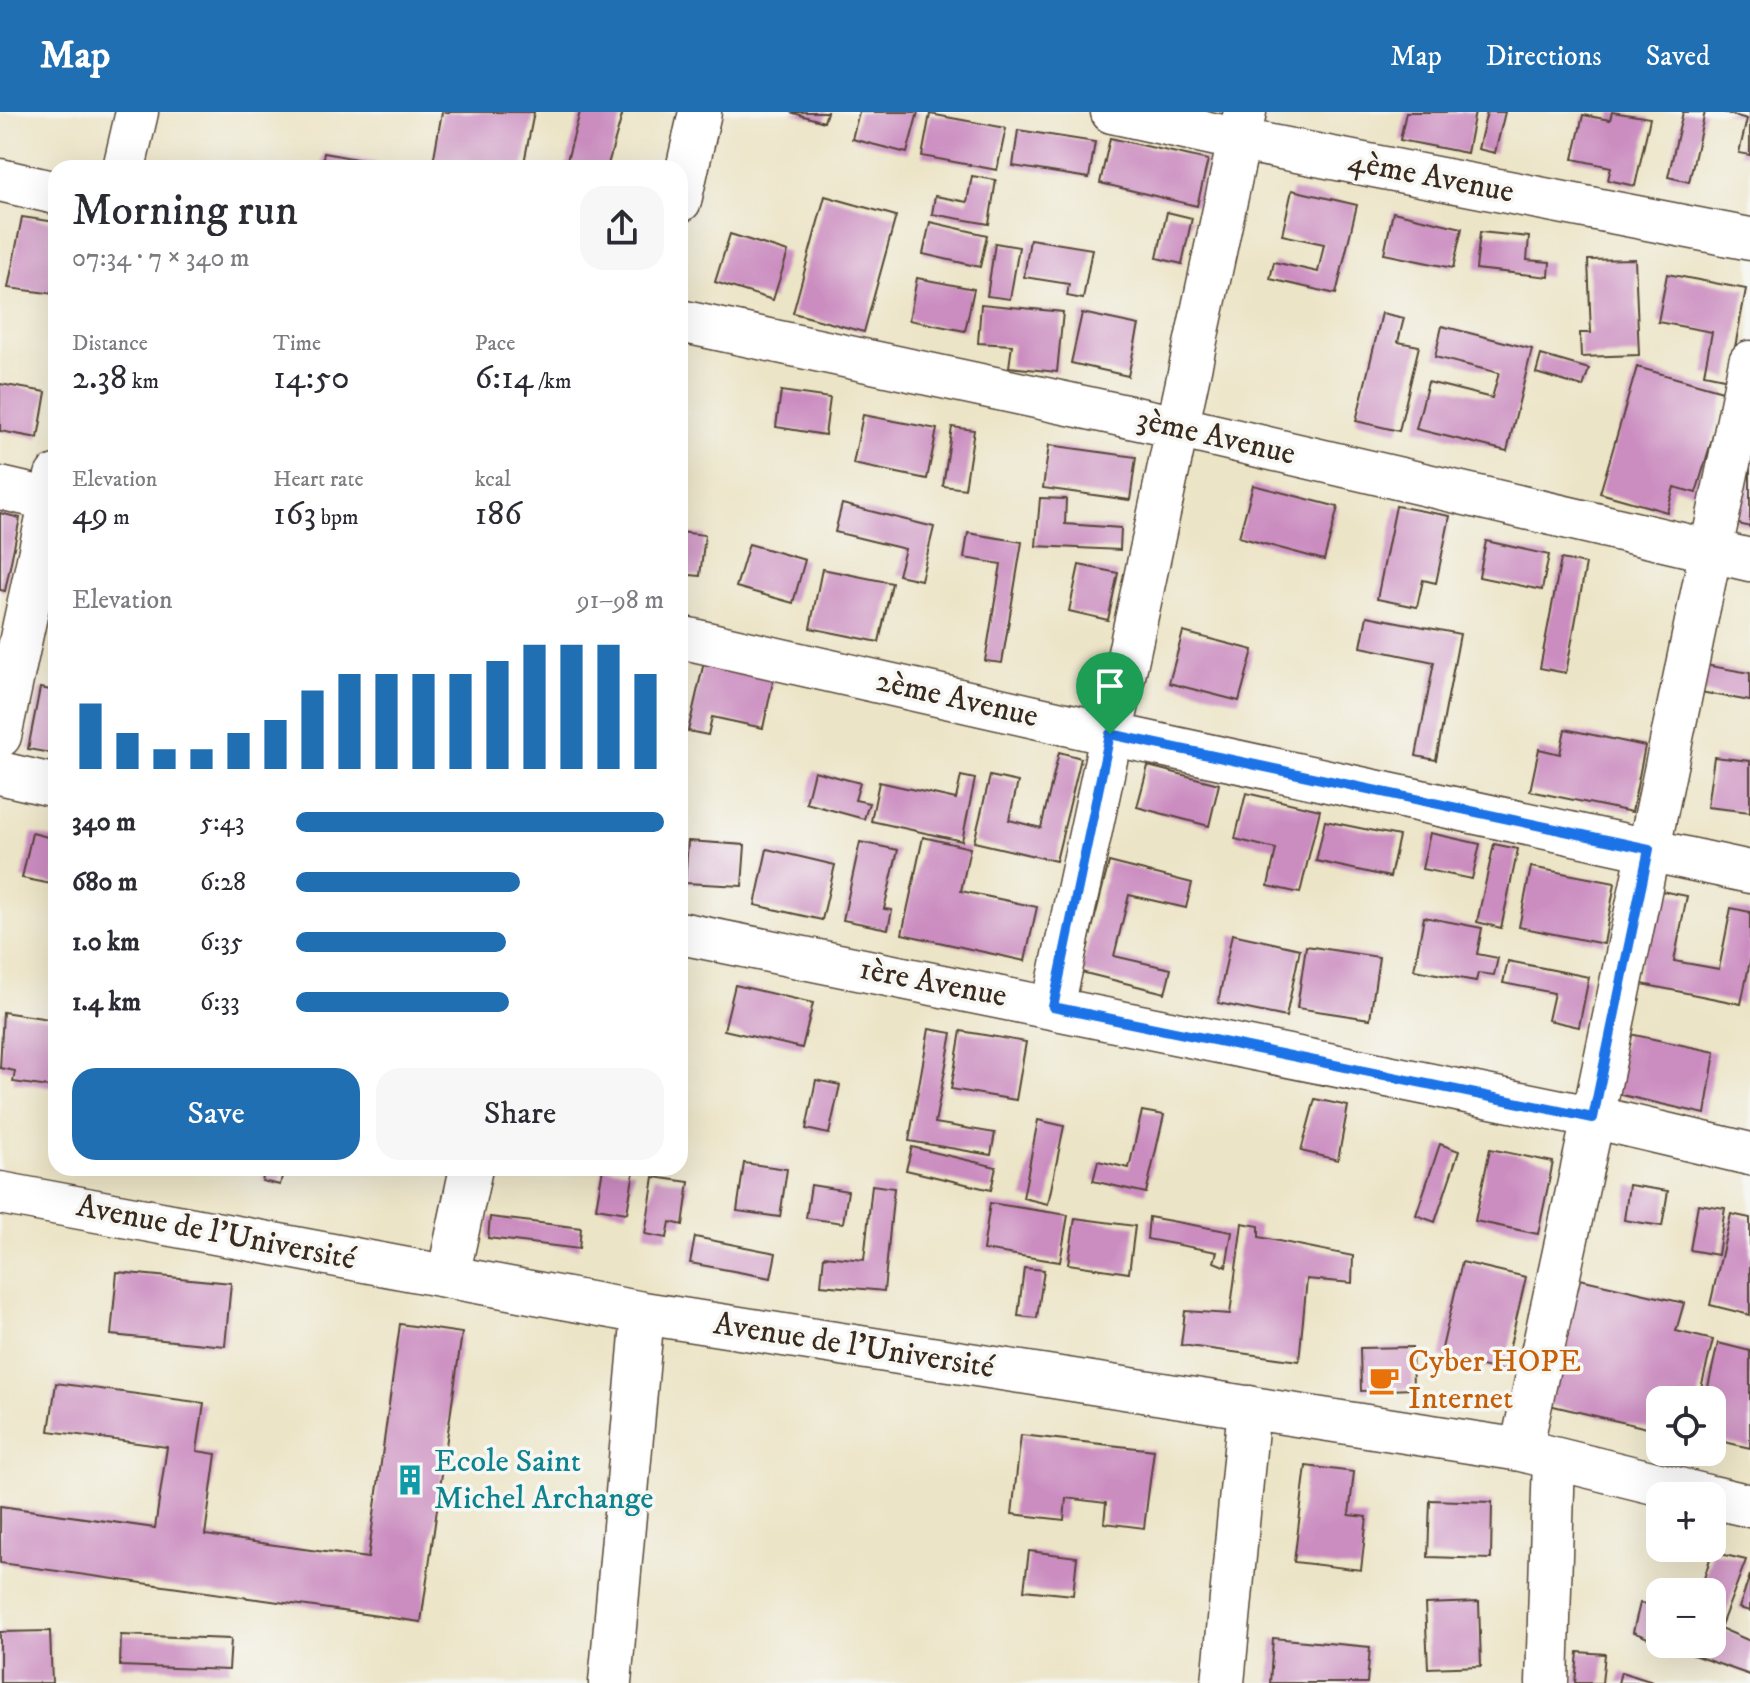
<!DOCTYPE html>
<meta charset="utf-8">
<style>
:root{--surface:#fff;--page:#f7f7f7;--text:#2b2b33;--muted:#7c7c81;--accent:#1f6fb2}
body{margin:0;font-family:"IM FELL DW Pica",serif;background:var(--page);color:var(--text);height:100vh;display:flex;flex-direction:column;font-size:30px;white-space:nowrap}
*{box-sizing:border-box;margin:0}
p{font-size:26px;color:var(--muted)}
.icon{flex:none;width:44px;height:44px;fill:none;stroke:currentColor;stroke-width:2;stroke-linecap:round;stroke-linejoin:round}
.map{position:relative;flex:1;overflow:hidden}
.panel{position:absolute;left:48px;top:48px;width:640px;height:1016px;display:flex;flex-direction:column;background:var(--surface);border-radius:24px;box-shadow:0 8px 32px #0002}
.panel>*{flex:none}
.tools{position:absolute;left:1646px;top:1274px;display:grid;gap:16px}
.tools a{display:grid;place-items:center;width:80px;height:80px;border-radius:16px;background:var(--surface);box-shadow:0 8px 32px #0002;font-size:40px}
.pin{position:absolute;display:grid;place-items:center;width:68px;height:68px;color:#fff;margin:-82px -34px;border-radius:50% 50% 50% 0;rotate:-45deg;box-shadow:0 0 8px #0007}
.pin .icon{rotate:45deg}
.round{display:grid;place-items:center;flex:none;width:84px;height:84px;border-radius:24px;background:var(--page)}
.summary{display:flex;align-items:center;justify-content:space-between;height:136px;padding:0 24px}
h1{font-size:44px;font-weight:600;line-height:60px}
.metrics{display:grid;grid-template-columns:repeat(3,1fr);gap:12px;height:136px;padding:8px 24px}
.metrics div{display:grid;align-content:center}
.metrics b{font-size:34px;font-weight:600}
.metrics small{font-size:22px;font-weight:400}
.metrics p{font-size:22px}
.chart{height:224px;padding:16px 24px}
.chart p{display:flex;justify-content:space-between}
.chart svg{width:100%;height:144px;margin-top:8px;stroke:var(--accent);stroke-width:6}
.button{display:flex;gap:16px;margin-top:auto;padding:16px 24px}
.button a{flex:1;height:92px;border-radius:24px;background:var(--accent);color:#fff;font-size:32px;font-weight:600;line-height:92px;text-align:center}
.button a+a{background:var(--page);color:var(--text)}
ul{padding:0 24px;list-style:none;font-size:26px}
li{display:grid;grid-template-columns:128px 96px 1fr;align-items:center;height:60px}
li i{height:20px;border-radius:10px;background:var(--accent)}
header{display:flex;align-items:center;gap:48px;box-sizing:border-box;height:112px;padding:0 40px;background:var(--accent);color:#fff}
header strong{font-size:38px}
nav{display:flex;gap:44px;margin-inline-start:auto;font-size:28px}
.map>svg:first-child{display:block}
</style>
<header>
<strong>Map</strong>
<nav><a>Map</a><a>Directions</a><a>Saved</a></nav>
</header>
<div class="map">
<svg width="1750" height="1571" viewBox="0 0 1750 1571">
<rect width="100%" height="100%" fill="#f6f6f2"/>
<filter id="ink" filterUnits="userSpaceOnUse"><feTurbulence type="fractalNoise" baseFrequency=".0125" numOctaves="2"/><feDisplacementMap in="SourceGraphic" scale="16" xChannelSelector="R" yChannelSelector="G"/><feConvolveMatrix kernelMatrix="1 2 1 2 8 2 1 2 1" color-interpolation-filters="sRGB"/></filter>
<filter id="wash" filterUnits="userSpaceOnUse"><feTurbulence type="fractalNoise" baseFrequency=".006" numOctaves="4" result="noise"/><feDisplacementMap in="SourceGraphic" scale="32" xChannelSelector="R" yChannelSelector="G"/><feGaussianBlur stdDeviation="1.8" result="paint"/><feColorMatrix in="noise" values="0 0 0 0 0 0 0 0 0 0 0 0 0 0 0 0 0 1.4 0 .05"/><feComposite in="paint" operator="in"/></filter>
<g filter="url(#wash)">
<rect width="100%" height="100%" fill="#ece4c6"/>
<g id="blocks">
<path fill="#cb8cc0" d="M442,0H534L523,56H432Z
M580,0H623L607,56H565Z
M790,0H827L824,10Z
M859,0H918L907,41L852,27Z
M1406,0H1475L1467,41L1400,28Z
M1487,0H1505L1495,41L1478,37Z
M1612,0L1650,6L1635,74L1608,68L1611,55L1573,47L1583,3L1610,8Z
M1683,0H1705L1689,70L1668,65Z
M1723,0H1750V43L1739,41L1747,7Z
M930,2L1006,16L997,58L922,44Z
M1018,18L1095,30L1089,66L1013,54Z
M1110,26L1208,48L1197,94L1100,71Z
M324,41L395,54V56H321Z
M972,64L996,68L989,112L932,102L935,84L967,90Z
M1292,78L1357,93L1336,182L1270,167L1274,150L1318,160L1324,132L1282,123Z
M825,84L896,104L864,220L793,201Z
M1167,100L1192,106L1182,152L1157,146Z
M1393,100L1462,116L1453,156L1384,142Z
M22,105L56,110V182L8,176Z
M930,110L987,123L980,155L923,142Z
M1480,120L1529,125L1527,148L1550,150L1549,165L1476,157Z
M730,122L788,140L773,188L715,170Z
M1030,127L1092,137L1083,187L1067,184L1069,172L1024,165Z
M995,131L1019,135L1010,187L987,184Z
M1635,147L1639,243L1581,245L1580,221H1591L1588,148Z
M1667,162L1746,177L1729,267L1704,262L1712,220L1658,210Z
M917,166L974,177L965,219L909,208Z
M981,192L1063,200L1057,260L1009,255L1012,233L978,231Z
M1082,201L1139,213L1128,264L1071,251Z
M1382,201L1404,206L1398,230L1419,234L1399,319L1356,309Z
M1442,214L1532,237L1507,339L1416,317L1428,270L1492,286L1499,261L1435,245Z
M1541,243L1589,257L1583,275L1536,261Z
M1637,255L1726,280L1696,381L1674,375L1667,400L1600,381Z
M0,272L46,280L38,326L0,319Z
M781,279L830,286L825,323L776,315Z
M863,303L937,317L927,367L853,352Z
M952,315L974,318L965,377L943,374Z
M1049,333L1136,345L1130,388L1043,376Z
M1749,354H1750V415L1735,411Z
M1253,373L1338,395L1324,448L1239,425Z
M1040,386L1066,387L1065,412L1121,416L1120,438L1036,434Z
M842,392L934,415L921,468L898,463L905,437L835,420Z
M1396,394L1450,404L1436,471L1423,468L1417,495L1377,487Z
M0,401L20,406L5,479L0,478Z
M680,420L705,423L700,464L680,462Z
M968,421L1022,430L1002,551L985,549L1001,452L964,446Z
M1486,429L1549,443L1542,478L1479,465Z
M749,432L805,448L793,491L736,475Z
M1561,447L1586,452L1566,561L1540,556Z
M1079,453L1118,461L1108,508L1069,499Z
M822,457L892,471L879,530L810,516Z
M1367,504L1460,522L1436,648L1416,644L1434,550L1361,535Z
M1183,520L1253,538L1239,589L1169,571Z
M704,550L774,565L763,616L712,605L708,623L688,619Z
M1705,553L1750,561V589L1700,580Z
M40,576L56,579V642L28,637Z
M1565,617L1645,634L1632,700L1530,679L1539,637L1560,642Z
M1059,640L1081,646L1056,749L974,730L990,664L1018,670L1009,708L1041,716Z
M1714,645L1750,649V700L1707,695Z
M1148,654L1219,672L1209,714L1137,695Z
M814,659L860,671L855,688L869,691L864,707L806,691Z
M961,664L975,667L962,729L871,709L879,670L956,687Z
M1246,681L1320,698L1300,781L1268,774L1276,737L1235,727Z
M1325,709L1399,724L1390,765L1316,749Z
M32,721L56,727V773L22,766Z
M1430,721L1480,732L1472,767L1422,757Z
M923,725L970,736L961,779L1037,795L1025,849L902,822Z
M688,729L745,733L742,774L685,771Z
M860,730L898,738L884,797L892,798L888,817L843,808Z
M1494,732L1518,737L1501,816L1477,810Z
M767,737L835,753L822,808L755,793Z
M1109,750L1192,771L1186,796L1129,783L1114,844L1171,857L1165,881L1081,860Z
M1531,755L1615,771L1604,832L1519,815Z
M1656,778L1687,784L1674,849L1719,857L1731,796L1750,800V849L1741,892L1637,871Z
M1424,805L1482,816L1477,842L1498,846L1494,863L1478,861L1476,869L1414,858Z
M1232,822L1300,837L1286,905L1218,891Z
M1306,834L1379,845L1370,907L1297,896Z
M1508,849L1589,865L1579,915L1548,908L1554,881L1503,871Z
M735,873L813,891L802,936L724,918Z
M3,900L56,908V976L13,970L15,959L0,956Z
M929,917L952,921L935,1011L995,1021L991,1043L909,1029Z
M961,919L1026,930L1016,988L951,977Z
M1625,921L1715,940L1705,1002L1613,981Z
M816,968L840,973L829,1022L806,1017Z
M1315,987L1348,994L1338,1048L1301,1039Z
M1142,999L1164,1003L1146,1081L1093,1069L1098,1049L1129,1056Z
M1038,1008L1064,1014L1048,1092L1023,1086Z
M1440,1032L1459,1039L1435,1110L1416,1103Z
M912,1035L996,1055L991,1078L906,1058Z
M1490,1037L1553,1050L1538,1122L1475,1109Z
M744,1051L787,1057L780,1105L737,1099Z
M266,1056H284L280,1073L262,1069Z
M603,1056L634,1059L627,1101L596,1096Z
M654,1065L689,1070L683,1113L670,1110L667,1126L645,1122Z
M811,1073L848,1079L843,1111L806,1106Z
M872,1073L894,1076L884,1179L821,1173L824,1144L864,1148Z
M1629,1073L1668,1079L1662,1114L1624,1108Z
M990,1091L1068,1103L1060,1150L983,1138Z
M1698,1092L1725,1096L1718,1143L1690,1138Z
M1731,1102L1750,1106V1203L1710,1193Z
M490,1105L581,1116L579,1137L488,1126Z
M1149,1105L1232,1120L1226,1155L1214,1150L1217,1140L1147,1127Z
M1075,1106L1135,1114L1129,1161L1068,1152Z
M1242,1111L1259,1114V1125L1353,1144L1352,1171L1307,1167L1299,1249L1181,1233L1185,1199L1230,1202Z
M695,1125L776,1141L771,1166L690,1151Z
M1462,1150L1526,1165L1504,1259L1440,1245Z
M1024,1156L1044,1158L1037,1206L1018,1204Z
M117,1160L231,1171L225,1234L111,1223Z
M1580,1167L1684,1191L1676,1219L1713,1228L1698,1288H1660V1319L1549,1293Z
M400,1212L462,1221L421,1510L0,1451V1394L155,1416L167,1335L49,1319L56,1271L204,1291L197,1339L216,1342L205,1423L368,1446Z
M1718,1231L1750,1239V1336L1712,1327V1288H1705Z
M1412,1235L1413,1277L1361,1279L1360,1236Z
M1021,1323L1154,1338L1144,1416L1104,1411L1106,1391L1066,1386L1064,1408L1012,1402Z
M1306,1354L1354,1360L1349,1403L1367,1405L1361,1458L1294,1450Z
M1430,1388L1492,1390L1491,1447L1428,1445Z
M1029,1439L1077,1445L1073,1483L1024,1478Z
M1712,1440L1746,1448L1720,1516L1750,1529V1563L1662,1532H1712V1480H1700Z
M1750,1463V1499L1739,1496Z
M1479,1490L1481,1554L1428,1556L1425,1492Z
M1640,1491L1660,1494V1531L1633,1520Z
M50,1519L52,1571H0V1520Z
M121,1523L231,1527L229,1558L120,1554Z
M1273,1526L1370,1535L1367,1571H1270Z
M1578,1540L1605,1542L1602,1571H1575Z
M1621,1560L1653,1570V1571H1618Z"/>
</g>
</g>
<g filter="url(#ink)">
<use href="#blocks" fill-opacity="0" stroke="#564637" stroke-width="2"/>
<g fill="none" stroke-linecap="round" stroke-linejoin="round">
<g stroke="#564637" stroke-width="45">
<path id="minor" d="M1112,0L1240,28L1750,127
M124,56L137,0
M0,68L56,81
M680,89L700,0
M680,209L1177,315L1750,448
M0,376L56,389
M680,525L1110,622L1750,760
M0,624L56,364
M0,661L56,674
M680,821L1610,1009L1750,1042
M1053,895L1245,0
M0,1081L643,1201L1521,1338L1707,1384
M448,1165L471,1056
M1521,1338L1593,1006L1750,250
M1712,1385L1750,1394
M610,1571L643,1201
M1223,1571L1249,1295
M1547,1571L1554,1347"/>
</g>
<use href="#minor" stroke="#fff" stroke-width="42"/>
</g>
</g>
<g fill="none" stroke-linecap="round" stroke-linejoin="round" filter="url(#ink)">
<g stroke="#fff" stroke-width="16">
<path id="route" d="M1110,622L1649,737L1593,1006L1053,895Z"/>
</g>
<use href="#route" stroke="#1a73e8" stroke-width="10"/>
</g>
<defs>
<g id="cafe-bare" transform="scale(2.4)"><path d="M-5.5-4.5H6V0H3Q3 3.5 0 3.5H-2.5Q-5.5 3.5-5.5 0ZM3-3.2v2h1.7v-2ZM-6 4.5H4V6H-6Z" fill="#e8710a" stroke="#f6f6f2" stroke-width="2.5" paint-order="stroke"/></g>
<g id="building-bare" transform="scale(2.4)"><path d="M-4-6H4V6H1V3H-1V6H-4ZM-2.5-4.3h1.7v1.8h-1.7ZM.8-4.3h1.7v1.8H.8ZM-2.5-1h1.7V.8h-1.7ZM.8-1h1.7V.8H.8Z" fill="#0f9aa8" stroke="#f6f6f2" stroke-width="2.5" paint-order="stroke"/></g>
</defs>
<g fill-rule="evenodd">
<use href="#cafe-bare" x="1384" y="1268"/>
<use href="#building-bare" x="410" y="1368"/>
</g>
<g text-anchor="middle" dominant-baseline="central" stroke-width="7" stroke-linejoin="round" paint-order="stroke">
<g font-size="32" fill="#3b2a1e" stroke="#f6f6f2">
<text transform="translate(1431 65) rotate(11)">4ème Avenue</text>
<text transform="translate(1216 325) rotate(13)">3ème Avenue</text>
<text transform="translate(957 587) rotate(13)">2ème Avenue</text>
<text transform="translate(933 871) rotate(11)">1ère Avenue</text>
<text transform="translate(216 1121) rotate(11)">Avenue de l'Université</text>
<text transform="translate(854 1234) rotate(9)">Avenue de l'Université</text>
</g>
<g font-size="32" fill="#c56008" stroke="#f6f6f2" text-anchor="start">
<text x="1408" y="1250">Cyber HOPE<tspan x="1408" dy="37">Internet</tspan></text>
</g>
<g font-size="32" fill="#0d838f" stroke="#f6f6f2" text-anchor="start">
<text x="434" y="1350">Ecole Saint<tspan x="434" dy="37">Michel Archange</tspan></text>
</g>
</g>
</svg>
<div class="tools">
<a><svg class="icon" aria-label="locate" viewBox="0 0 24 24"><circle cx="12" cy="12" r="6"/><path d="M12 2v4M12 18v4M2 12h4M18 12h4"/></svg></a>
<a>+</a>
<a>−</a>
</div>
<div class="pin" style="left:1110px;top:622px;background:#1e9e55"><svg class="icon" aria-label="arrive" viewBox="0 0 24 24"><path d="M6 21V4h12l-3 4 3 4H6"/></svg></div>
<section class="panel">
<div class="summary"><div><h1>Morning run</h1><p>07:34 · 7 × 340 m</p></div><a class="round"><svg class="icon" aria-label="share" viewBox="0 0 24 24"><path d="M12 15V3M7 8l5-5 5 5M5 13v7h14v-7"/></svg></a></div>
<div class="metrics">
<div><p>Distance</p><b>2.38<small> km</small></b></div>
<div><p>Time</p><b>14:50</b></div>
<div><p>Pace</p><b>6:14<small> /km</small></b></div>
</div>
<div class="metrics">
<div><p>Elevation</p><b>49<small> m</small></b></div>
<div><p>Heart rate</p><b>163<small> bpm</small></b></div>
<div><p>kcal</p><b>186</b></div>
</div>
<div class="chart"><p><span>Elevation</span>91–98 m</p>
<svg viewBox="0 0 160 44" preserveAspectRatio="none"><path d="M5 44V24M15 44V33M25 44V38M35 44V38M45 44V33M55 44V29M65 44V20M75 44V15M85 44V15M95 44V15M105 44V15M115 44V11M125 44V6M135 44V6M145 44V6M155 44V15"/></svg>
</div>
<ul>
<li><b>340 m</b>5:43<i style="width:100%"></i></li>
<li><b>680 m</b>6:28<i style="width:61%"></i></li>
<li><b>1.0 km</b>6:35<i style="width:57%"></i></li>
<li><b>1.4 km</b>6:33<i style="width:58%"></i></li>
</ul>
<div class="button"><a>Save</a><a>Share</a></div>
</section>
</div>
